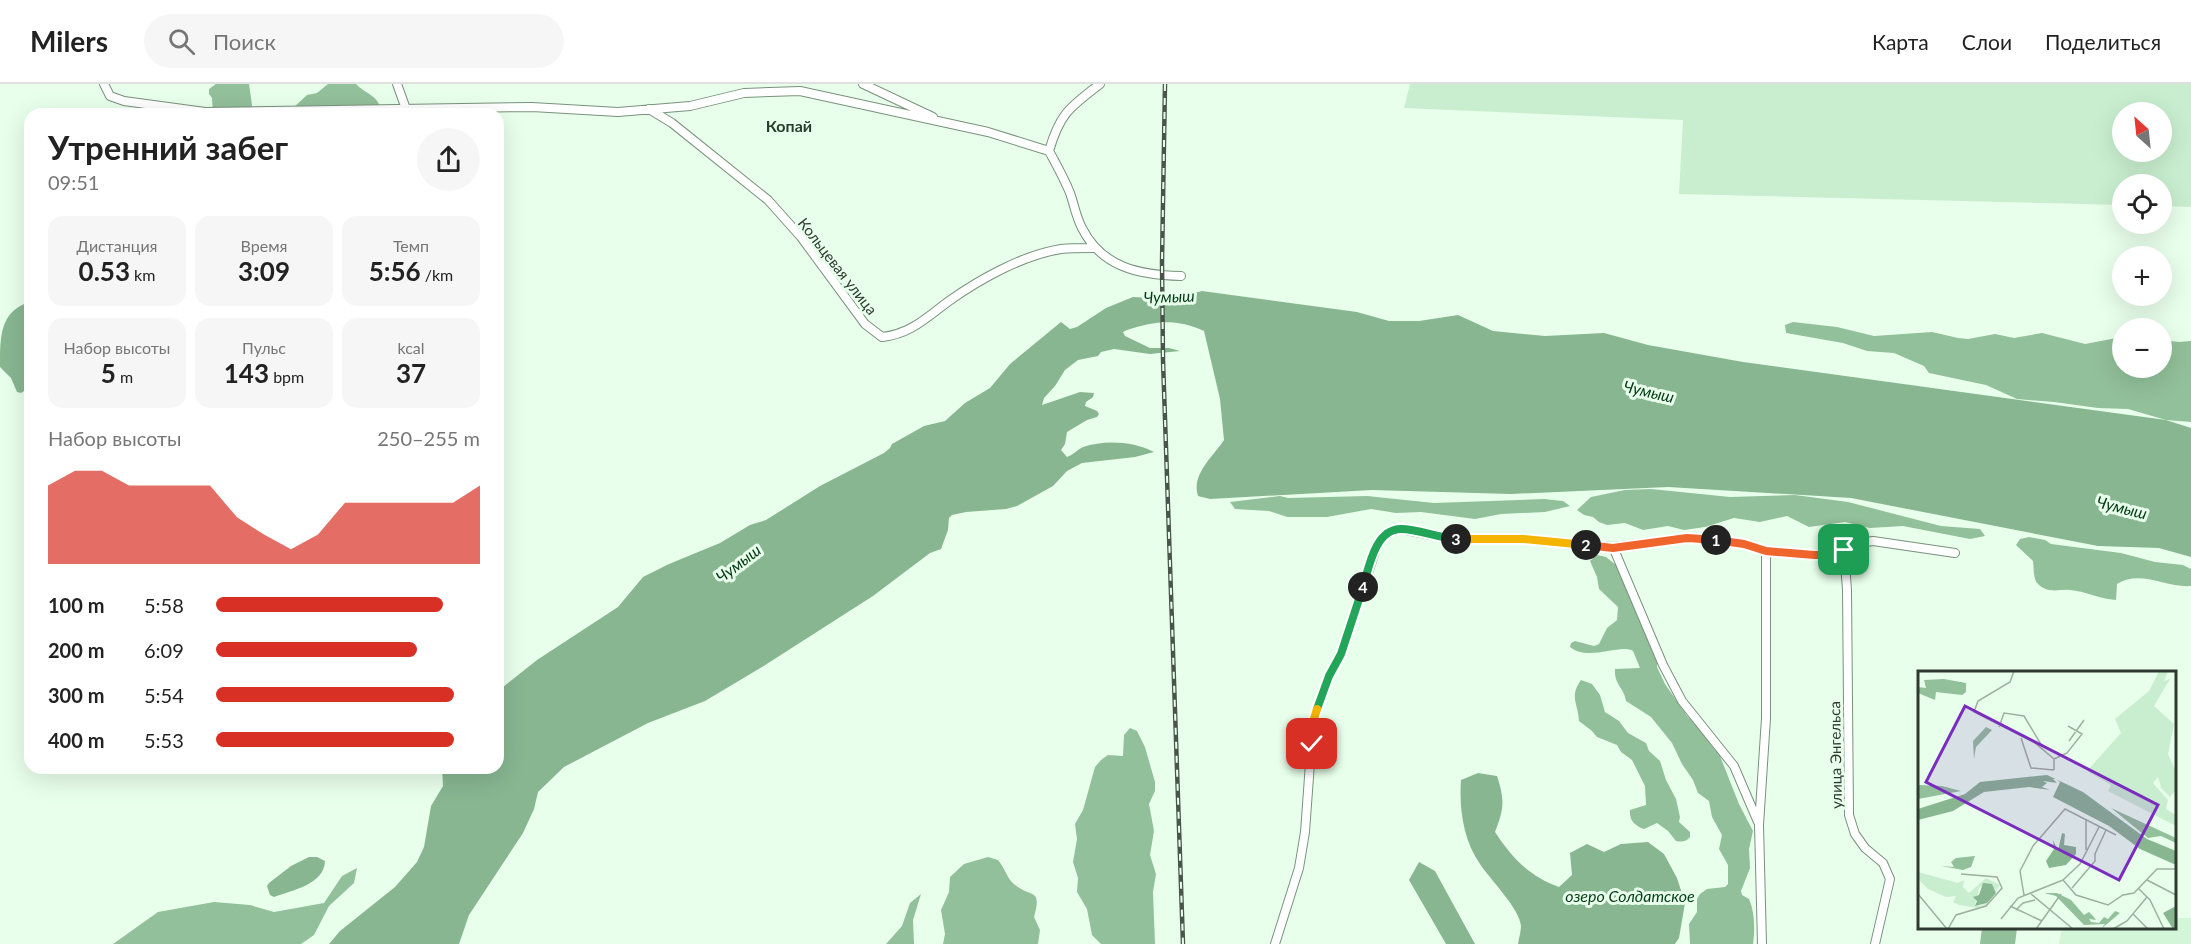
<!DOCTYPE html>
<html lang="ru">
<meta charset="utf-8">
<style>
:root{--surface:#fff;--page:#f6f6f6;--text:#222;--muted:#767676;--line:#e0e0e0;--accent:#d93025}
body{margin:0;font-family:Lato,sans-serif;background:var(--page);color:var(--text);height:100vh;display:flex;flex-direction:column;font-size:22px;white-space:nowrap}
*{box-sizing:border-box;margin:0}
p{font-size:20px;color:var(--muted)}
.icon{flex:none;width:33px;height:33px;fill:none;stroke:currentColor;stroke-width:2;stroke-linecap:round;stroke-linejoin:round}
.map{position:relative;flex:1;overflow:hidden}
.side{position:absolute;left:24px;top:24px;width:480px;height:666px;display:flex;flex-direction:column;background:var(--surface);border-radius:18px;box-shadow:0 6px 24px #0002}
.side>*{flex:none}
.needle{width:39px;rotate:333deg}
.controls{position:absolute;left:2112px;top:18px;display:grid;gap:12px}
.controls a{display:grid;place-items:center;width:60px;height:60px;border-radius:50%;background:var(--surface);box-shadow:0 6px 24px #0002;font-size:30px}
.pin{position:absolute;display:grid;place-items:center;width:51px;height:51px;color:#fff;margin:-26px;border-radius:12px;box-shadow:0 3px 9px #0006}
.km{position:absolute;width:30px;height:30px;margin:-15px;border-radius:50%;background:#222;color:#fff;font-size:16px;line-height:30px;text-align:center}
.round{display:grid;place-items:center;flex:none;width:63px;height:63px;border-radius:32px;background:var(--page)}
.head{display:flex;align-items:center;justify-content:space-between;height:102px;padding:0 24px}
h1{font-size:33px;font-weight:700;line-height:45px}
.figures{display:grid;grid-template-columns:repeat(3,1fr);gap:9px;height:102px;padding:6px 24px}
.figures div{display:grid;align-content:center;border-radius:15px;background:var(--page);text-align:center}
.figures b{font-size:26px;font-weight:700}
.figures small{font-size:16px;font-weight:400}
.figures p{font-size:16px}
.chart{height:168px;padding:12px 24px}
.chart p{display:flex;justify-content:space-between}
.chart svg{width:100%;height:108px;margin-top:6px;fill:var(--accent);opacity:.7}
ul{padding:0 24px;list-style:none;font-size:20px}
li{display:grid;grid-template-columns:96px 72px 1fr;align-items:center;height:45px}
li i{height:15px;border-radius:8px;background:var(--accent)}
header{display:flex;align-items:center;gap:36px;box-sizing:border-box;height:84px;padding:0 30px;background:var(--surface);border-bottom:2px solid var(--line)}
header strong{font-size:28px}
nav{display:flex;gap:33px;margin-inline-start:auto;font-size:21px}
.search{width:420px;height:54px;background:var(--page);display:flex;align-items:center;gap:15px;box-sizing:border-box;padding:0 21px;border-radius:33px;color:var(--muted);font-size:22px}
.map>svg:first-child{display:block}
</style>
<header>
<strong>Milers</strong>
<div class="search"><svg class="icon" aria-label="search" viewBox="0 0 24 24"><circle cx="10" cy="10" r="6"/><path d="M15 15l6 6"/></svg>Поиск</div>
<nav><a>Карта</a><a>Слои</a><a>Поделиться</a></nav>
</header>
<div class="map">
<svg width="2191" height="860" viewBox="0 0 2191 860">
<rect width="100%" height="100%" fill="#e8ffeb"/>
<path fill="#d3f6d8" d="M2175,834H2191V860H2059L2062,844H2174Z"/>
<path fill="#c9eecf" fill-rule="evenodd" d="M1410,0H2191V123L2162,122V100H2122V121L1679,110L1683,36L1404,24ZM2122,28H2162V68H2122Z"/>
<path fill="#92c09a" d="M216,0H249L252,21L251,25L213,30L212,14L209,10V5Z
M328,0H356C363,8 374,10 379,20L377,23L336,27L329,21L321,25L293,24L307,11L317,9Z
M1793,238L1837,243L1874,252L1932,248L1958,254L1968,255L1995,250L2014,254L2042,249L2085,260L2122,253V284H2162V256L2179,258L2191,257V338L2166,336L2128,325L2098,324L2054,318L2017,315L1986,301L1929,289L1924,282L1894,269L1867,267L1843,259L1786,249L1785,241Z
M1651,405L1730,413L1795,411L1848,418L1941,442L1980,445L1985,452L1970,455L1903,442L1870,444L1845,438L1809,443L1787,432L1760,438L1734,434L1705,443L1684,446L1668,442L1643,446L1625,439L1607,441L1599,438L1593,433L1584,431L1577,426L1591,413L1625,406Z
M1280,412L1288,414L1367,412L1434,419L1544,415L1563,417L1570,422L1545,428L1501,430L1475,435L1421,428L1396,429L1371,425L1327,433H1287L1269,427L1235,425L1230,418Z
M2029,453L2045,456L2051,460L2121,469L2155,478L2183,481L2191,485V502C2166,504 2141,485 2117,500L2116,516C2100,515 2084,507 2070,506C2059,505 2048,510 2038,500C2033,495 2034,485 2033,477L2016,461L2020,455Z
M1597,471L1606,473L1616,481L1657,570V583L1665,600L1688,633L1704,647L1710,660L1720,672L1739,720L1753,747L1749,765L1750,784L1741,807L1742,811L1749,815C1755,829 1755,846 1753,860H1690L1689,840L1697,828V815L1700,810L1707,805L1725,803L1728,800V781L1719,765L1722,751L1712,733L1709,717L1698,709L1693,696L1682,680L1672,659L1651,633L1626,617C1624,603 1614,601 1615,585L1640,584L1633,567C1621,559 1588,578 1570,563L1571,559L1575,557L1594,562L1599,560L1607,544L1617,536L1618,523L1599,505L1597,493L1590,477Z
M1581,596L1592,600L1600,611L1605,628L1619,637L1628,649L1646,659L1649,667L1660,677L1666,696L1676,715L1680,733L1679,738L1690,748V753C1686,758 1682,758 1676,757L1668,747L1657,739L1644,745C1635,742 1629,736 1630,726L1646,721L1645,702L1632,676L1621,668L1617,661L1597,653L1592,647L1579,637C1578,619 1569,613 1581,596Z
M1130,644L1137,647L1145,663L1155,698V707L1149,720L1154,747L1150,771L1156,790L1153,808L1155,860H1101L1092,851L1087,825L1077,808L1078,794L1073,778L1077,755L1075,740L1083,726L1095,683L1101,676L1108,671L1123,672L1124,651Z
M988,773L998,776C1005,784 1007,795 1015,801C1032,814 1042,804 1034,833L1040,846L1038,860H943L945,850L941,826L949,808L950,793L964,780Z
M357,784L354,799L329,822L314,851L301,860H113L158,828L214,818L250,821L274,828L324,819L342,792Z
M921,810L913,836L914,860H886L902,842L910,819Z
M1982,844H2017L2015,860H1980Z"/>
<path fill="#88b691" d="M1202,207L1357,228L1389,237H1419L1458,231L1493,247L1545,252L1604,249L1648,261L1743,278L2166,336L2191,344V473L2159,464L2098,462L1851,414L1668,403L1511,410L1372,406L1210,415L1198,412C1191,390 1213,373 1224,356L1220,315L1204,247C1175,234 1156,237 1127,246L1123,248L1125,252L1150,264H1169L1180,267L1150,270L1114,265L1101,268L1098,272L1078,276L1065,286L1055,302L1044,314L1042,321L1080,308L1094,309L1093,313L1086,318L1085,322L1097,327L1099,330L1097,333L1087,336L1067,348L1065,360L1061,366L1067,373C1073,371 1077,366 1083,363C1104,356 1133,357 1154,368L1135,373L1082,379L1067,387L1053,402L1017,422L1006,425L966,428L952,431L949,434L948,446L941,465L930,469L873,512L762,583L705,617L648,639L564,683L538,708L534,725L523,749L469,831L459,860H329L340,847L395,803L417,778L424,763L431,722L443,702L442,684H498V607L537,576L618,523L643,493L669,480L720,459L750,441L766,436L820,402L884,369L890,364L892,360L924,342L945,337L965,319L990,304L1010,280L1061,238L1070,245L1077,243L1106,224L1133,213L1171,215Z
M30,218V303L21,309L17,308L11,294L0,283C0,252 0,227 30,218Z
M1478,689L1497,692C1505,716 1504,725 1495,748C1512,774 1530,793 1559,803L1572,791L1570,769L1587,760L1604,768L1621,760L1648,758L1664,770L1677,794L1685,819L1679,854L1675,860H1518C1519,854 1521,847 1521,842C1520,825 1489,794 1480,780C1463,756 1459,724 1461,696Z
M309,773H317L325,777C324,801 292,806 274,813L270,811L267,802L269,799L291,782Z
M1419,778L1435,787L1475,860H1446L1409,796Z"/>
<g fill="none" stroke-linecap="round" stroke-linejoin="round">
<g stroke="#79927d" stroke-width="10">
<path id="minor" d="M104,0L110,12L124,17L205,28L532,23L618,28L690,22L744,9L800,7L988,48L1049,67
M397,0L406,25
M863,0L933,33
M1100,0C1070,23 1060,29 1049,67C1056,80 1064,94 1070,109C1074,120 1076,133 1082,144C1102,184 1140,191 1181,192
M649,25L672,39L768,116L801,153L865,240L882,253C911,250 927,233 949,217C980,195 1023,171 1061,165C1071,164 1083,164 1093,164
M1613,463L1663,581L1682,617L1734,682L1758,738
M1844,466L1847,506L1849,731L1855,750L1865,764L1883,779L1890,795L1875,860
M1275,860L1299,784L1305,748L1313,638L1329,592L1341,570L1378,459L1389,448L1401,445L1451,455H1523L1613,463L1687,454L1719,456L1744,460L1766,467L1814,471H1829L1859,459L1873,457L1955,469
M1762,860L1759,741L1766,634V467"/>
</g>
<use href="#minor" stroke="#fff" stroke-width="8"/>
<g stroke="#49554b" stroke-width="4.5">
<path id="rail" d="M1165,0L1162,179L1163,276L1183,860"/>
</g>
<use href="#rail" stroke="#e8ffeb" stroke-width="2" stroke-dasharray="7" stroke-linecap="butt"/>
</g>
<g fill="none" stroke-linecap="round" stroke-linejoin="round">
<g stroke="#fff" stroke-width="12">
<path id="split-1" d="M1716,456L1744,460L1766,467L1814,471H1828L1844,466"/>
</g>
<g stroke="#fff" stroke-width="12">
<path id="split-2" d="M1586,461L1613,464L1687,454L1716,456"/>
</g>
<g stroke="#fff" stroke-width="12">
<path id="split-3" d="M1456,455H1523L1586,461"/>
</g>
<g stroke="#fff" stroke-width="12">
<path id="split-4" d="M1363,503C1369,483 1375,445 1401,445C1418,445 1438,454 1456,455"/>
</g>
<g stroke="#fff" stroke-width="12">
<path id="split-5" d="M1317,625L1329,592L1341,570L1363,503"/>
</g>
<g stroke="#fff" stroke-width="12">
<path id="split-6" d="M1312,660L1313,638L1317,625"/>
</g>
<use href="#split-1" stroke="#f0652b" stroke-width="8"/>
<use href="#split-2" stroke="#f0652b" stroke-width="8"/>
<use href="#split-3" stroke="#f5b400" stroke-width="8"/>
<use href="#split-4" stroke="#22a559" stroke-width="8"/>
<use href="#split-5" stroke="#22a559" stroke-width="8"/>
<use href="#split-6" stroke="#f5b400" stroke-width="8"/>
</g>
<g text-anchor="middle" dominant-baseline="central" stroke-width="6" stroke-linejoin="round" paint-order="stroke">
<g font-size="15" fill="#2e3930" stroke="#e8ffeb">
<text transform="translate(838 182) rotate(52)">Кольцевая улица</text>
<text transform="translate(1835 671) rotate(-91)">улица Энгельса</text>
</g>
<g font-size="16" font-weight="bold" fill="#273e2b" stroke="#e8ffeb">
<text x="789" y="41">Копай</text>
</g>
<g font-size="16" font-style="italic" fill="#033a17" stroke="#e8ffeb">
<text transform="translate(1169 212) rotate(-2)">Чумыш</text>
<text transform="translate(1649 307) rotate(13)">Чумыш</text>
<text transform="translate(2122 423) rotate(14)">Чумыш</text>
<text transform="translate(738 479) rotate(-37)">Чумыш</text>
<text x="1630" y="811">озеро Солдатское</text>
</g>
</g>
<g transform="translate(1918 587)">
<rect width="258" height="258" fill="#e8ffeb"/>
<path d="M241,0H250L246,10L252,8L236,35L256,53L250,83L258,101V119L252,126L243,117L240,106L235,112L250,129L248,138L258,144V155L190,120L193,114L169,100L203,62L197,48L231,20ZM0,201L40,212L46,209L45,216L51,222L68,207L82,214L70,233L60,237L41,234L35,231L38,225L28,226L10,218L0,208ZM67,213L78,218L69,232L62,235L57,234L61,217Z" fill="#c9eecf" fill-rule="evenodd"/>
<path d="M26,8L48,12V21L44,24L18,21L17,29L0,22V16L8,17L6,9ZM68,56L74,59L58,76L56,88L55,70ZM1,114L24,115L43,120L0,128ZM193,137L258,167V172L243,165L230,167ZM57,185L53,196L45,199L23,195L36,196L33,191L38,187ZM126,222H139L153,229L166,244L171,241L175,245L178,249L171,248L173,251L181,252L186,246L190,248L197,240L202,242L183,258L187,253L166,254L138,225Z" fill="#92c09a"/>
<path d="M129,104L165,121L229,168L258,180V194L222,178L191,155L135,126L142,111L138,108H135L139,112L125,110L129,112L124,116L132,119L111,116L66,121L35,140L0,149V138L47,123L62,111ZM144,162L147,163L146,174L158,176V183L148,194L131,197L128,190L136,178L135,169L140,180ZM65,212L74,213L78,222L69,232L57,235L59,230L55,226L61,224ZM258,235V258H255L245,242Z" fill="#88b691"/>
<path fill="none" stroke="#9eb0a0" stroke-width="1.5" d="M96,0L92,11L60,30L56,41L117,72L136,88M81,56L86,42L106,45L124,75M103,67L113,97L136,99M151,70L166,49M136,99V88L149,82L164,63L150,55M168,148V179M145,209L158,224L190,234L205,224L216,222L239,198H258M145,209L162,193L181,156M229,209L258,224M154,217L177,190V183L188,159M221,218L232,229L246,258M0,223L29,258M113,223L155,258M106,224L102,200L115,175L147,138L198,164M92,235L124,250M98,239L105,232L117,229M215,243L230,258M83,248L100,227L145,209M30,258L38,244L68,235L84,217L79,206L43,203M118,258L143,223M195,258L209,250L229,226"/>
<path fill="#7b2cbf" fill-opacity="0.15" stroke="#7b2cbf" stroke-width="3" d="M47,35L240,134L201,209L8,111Z"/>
<rect width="258" height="258" fill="none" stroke="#2e3930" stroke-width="3"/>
</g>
</svg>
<div class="controls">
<a><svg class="needle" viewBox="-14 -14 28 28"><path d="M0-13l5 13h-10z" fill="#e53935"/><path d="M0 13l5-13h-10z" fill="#767676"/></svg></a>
<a><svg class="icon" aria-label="locate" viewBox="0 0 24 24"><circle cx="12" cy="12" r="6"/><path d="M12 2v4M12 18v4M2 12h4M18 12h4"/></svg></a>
<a>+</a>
<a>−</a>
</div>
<div class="pin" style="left:1844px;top:466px;background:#1e9e55"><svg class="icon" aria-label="arrive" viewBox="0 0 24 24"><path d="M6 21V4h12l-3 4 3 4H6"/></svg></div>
<div class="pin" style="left:1312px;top:660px;background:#d93025"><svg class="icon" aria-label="check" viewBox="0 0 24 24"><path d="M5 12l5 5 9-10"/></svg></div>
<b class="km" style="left:1716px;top:456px">1</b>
<b class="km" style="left:1586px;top:461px">2</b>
<b class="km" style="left:1456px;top:455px">3</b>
<b class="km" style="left:1363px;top:503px">4</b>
<section class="side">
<div class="head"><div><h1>Утренний забег</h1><p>09:51</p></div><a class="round"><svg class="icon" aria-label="share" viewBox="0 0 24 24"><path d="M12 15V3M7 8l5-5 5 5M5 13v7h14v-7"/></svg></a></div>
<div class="figures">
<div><p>Дистанция</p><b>0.53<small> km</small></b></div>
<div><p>Время</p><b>3:09</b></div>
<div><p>Темп</p><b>5:56<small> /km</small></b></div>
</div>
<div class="figures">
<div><p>Набор высоты</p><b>5<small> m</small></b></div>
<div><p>Пульс</p><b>143<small> bpm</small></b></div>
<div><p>kcal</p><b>37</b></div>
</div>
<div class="chart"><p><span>Набор высоты</span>250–255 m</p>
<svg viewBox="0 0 160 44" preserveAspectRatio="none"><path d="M0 44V12L10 6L20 6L30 12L40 12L50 12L60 12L70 25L80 32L90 38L100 32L110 19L120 19L130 19L140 19L150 19L160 12V44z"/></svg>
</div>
<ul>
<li><b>100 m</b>5:58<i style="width:86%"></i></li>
<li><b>200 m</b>6:09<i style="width:76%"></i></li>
<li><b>300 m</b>5:54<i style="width:90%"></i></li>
<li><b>400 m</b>5:53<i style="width:90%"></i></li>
</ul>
</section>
</div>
